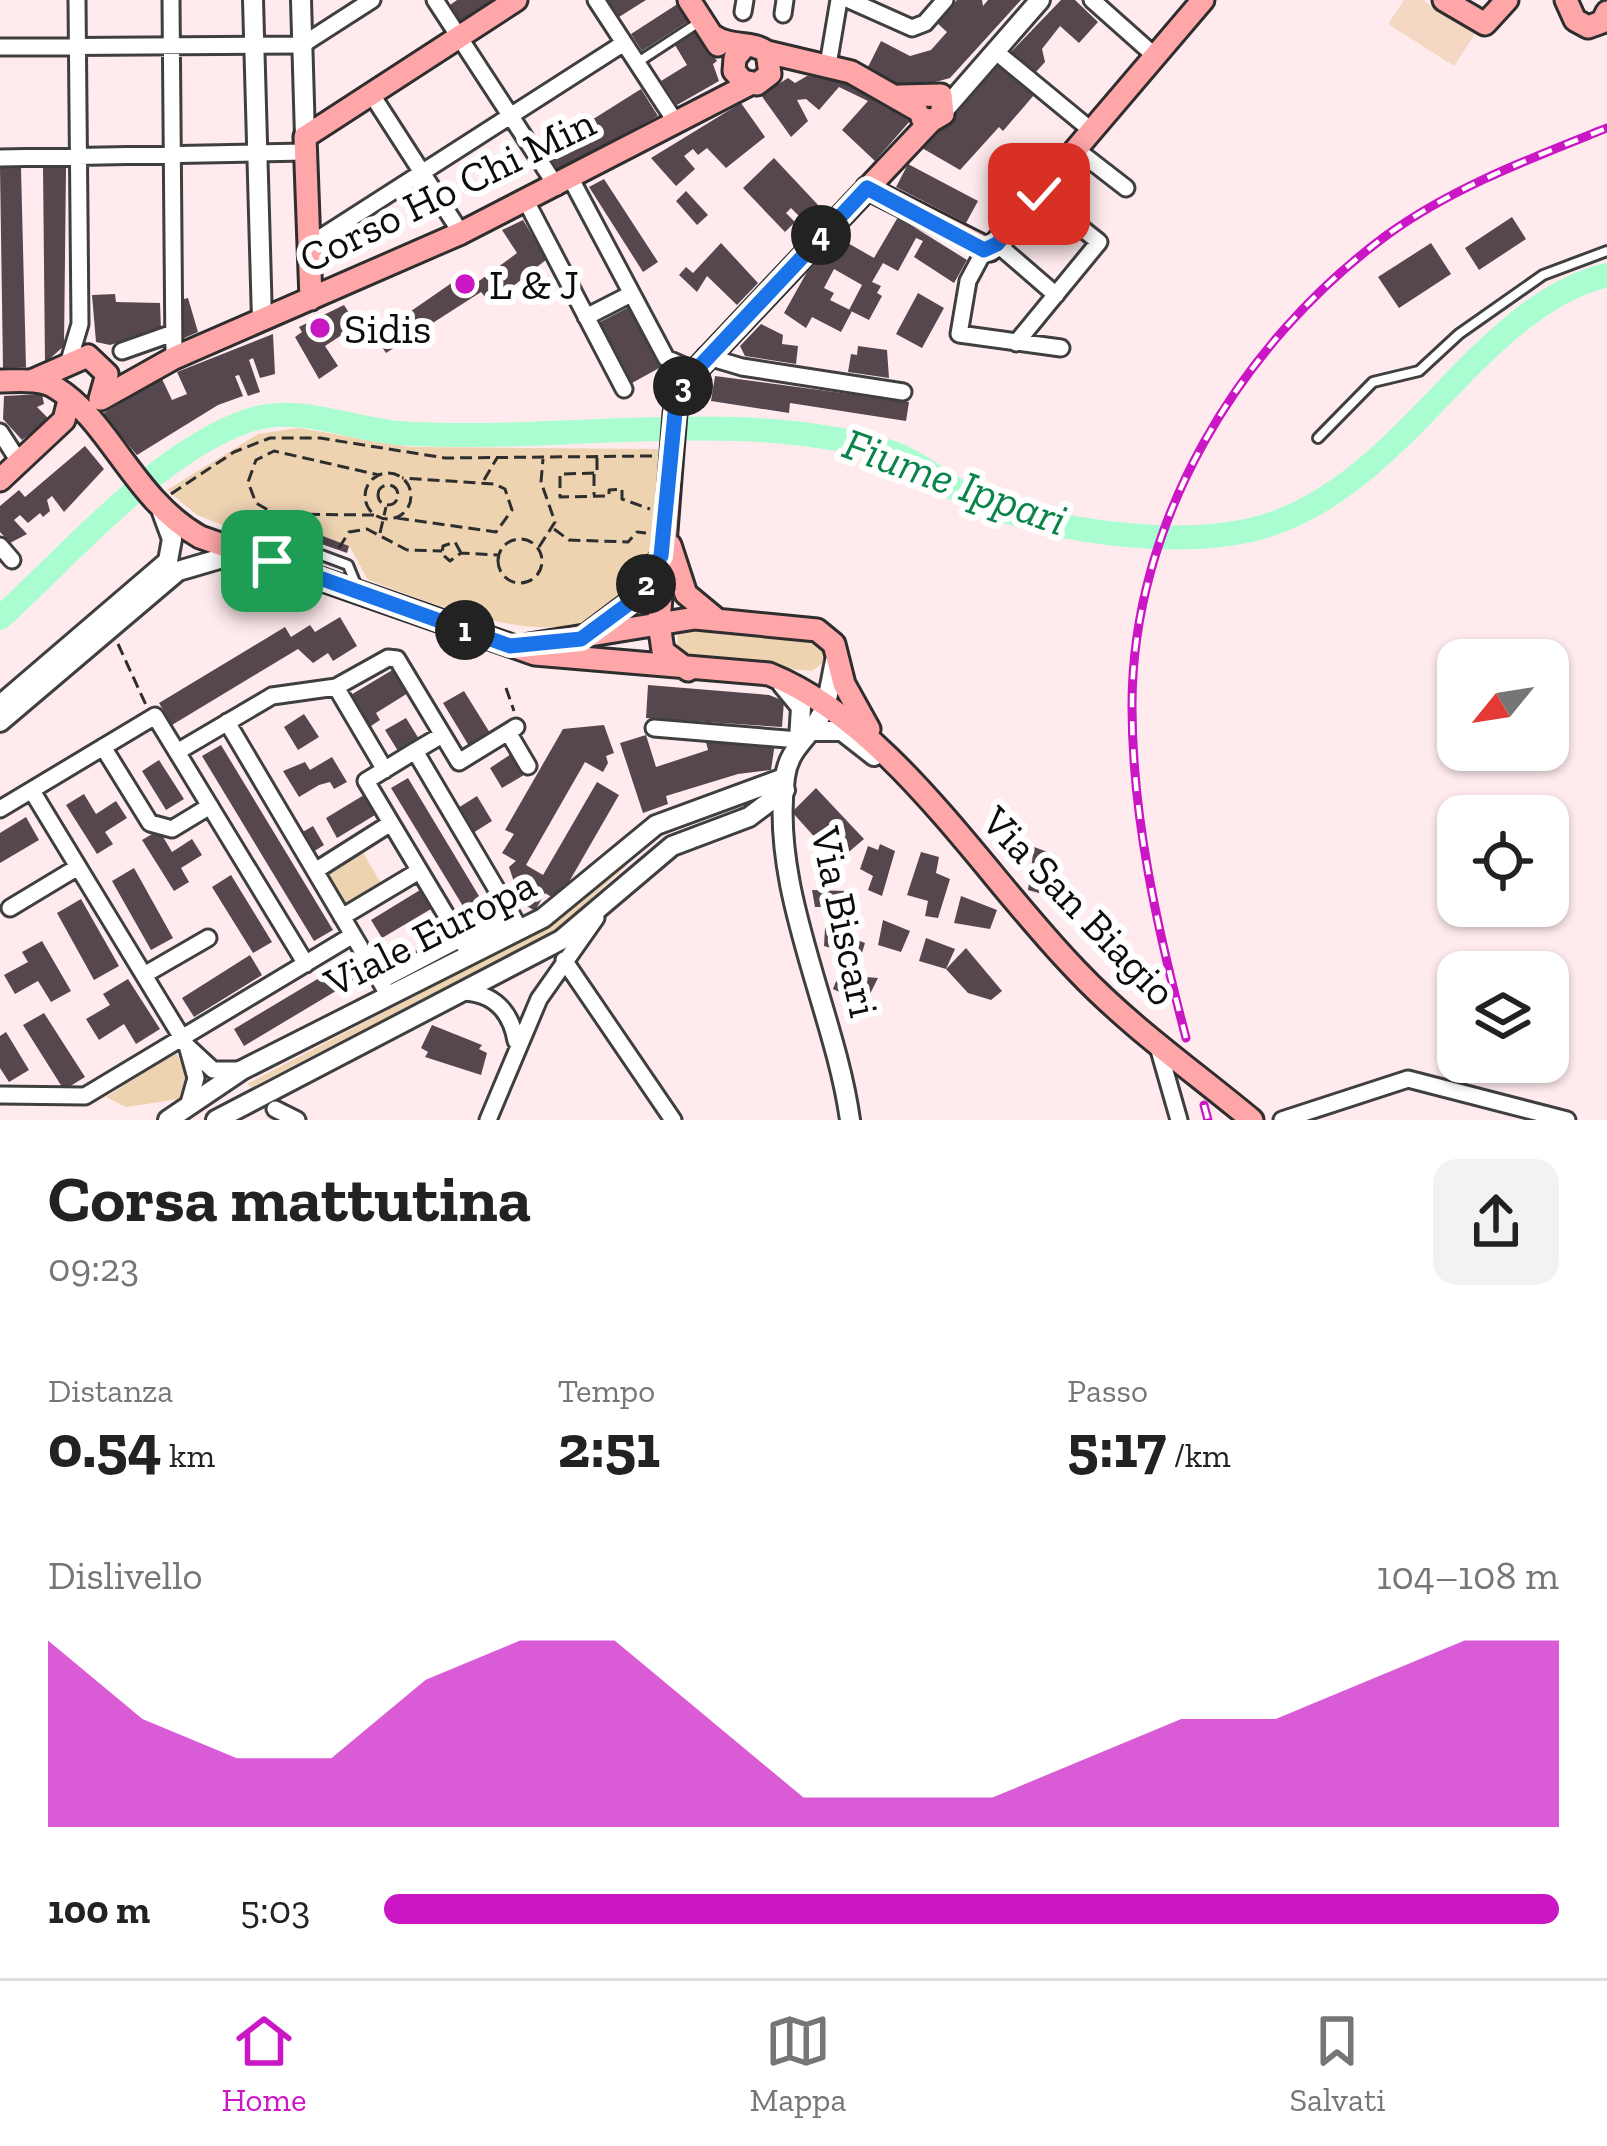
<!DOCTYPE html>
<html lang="it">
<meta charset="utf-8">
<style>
:root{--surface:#fff;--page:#f2f2f2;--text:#222;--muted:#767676;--line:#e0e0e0;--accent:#ca16c4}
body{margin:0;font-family:"Zilla Slab",serif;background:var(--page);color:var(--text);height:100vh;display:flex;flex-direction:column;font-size:45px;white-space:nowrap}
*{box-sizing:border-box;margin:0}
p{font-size:39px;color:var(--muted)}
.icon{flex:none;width:66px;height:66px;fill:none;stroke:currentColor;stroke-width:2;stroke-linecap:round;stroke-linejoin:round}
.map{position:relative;height:1120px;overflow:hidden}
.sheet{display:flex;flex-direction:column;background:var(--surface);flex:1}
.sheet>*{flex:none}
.needle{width:78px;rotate:240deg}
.controls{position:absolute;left:1437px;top:639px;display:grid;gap:24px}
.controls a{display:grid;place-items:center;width:132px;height:132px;border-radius:24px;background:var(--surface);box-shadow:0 3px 9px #0004;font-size:60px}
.pin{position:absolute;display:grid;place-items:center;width:102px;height:102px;color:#fff;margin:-51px;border-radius:24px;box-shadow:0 6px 18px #0006}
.km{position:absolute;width:60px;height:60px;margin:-30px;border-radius:50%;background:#222;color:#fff;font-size:33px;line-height:60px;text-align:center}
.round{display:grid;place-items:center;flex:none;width:126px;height:126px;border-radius:24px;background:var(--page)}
.summary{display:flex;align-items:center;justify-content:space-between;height:204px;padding:0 48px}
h1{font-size:66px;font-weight:700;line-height:90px}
.metrics{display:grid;grid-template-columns:repeat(3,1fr);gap:18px;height:204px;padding:12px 48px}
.metrics div{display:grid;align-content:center}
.metrics b{font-size:60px;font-weight:700}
.metrics small{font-size:33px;font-weight:400}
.metrics p{font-size:33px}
.chart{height:336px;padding:24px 48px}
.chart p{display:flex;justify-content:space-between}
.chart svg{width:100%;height:216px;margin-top:12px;fill:var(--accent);opacity:.7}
ul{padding:0 48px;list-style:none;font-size:39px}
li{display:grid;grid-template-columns:192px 144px 1fr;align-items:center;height:90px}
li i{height:30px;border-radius:15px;background:var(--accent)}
.tab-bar{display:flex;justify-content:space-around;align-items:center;height:168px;border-top:3px solid var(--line);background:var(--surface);font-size:33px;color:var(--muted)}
.tab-bar a{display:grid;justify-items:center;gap:6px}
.tab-bar .current{color:var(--accent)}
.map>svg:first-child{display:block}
</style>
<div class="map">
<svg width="1607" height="1120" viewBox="0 0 1607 1120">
<rect width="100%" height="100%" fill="#ffebee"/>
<path fill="#eed3b1" d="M299,428L410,447L658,449C656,482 658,518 649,551C614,684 450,609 368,580L349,546L313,533L310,540L294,538L276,546L197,515L167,490L258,434Z
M699,626C736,644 794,628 823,647L826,660L812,671L691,661L677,654L678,630Z
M361,849L382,885L346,907L325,871Z
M622,862L626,866L558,929L252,1087L247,1084L554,923Z
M176,1052L186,1074L179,1099L126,1107L106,1097Z"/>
<path fill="#f4d8c4" d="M1404,0H1422L1475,34L1454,66L1388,24Z"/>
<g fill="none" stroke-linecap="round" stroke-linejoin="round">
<path stroke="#aafdd0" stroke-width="24" d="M0,618C71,554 156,453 247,421C299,403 348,429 399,433C556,444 736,406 887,451C918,460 944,486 974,499C1048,531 1171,548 1251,530C1403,494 1472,308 1607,275"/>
</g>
<path fill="#56474f" d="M457,0H499L462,24L450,5Z
M608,0H646L619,17Z
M957,0H982L983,6L988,0H1021L950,78L903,91L866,71L881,41L910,56L931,50L947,32L937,23Z
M1061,0H1075L1098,22L1079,43L1060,26L1042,49L1045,62L1035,73L1009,54Z
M679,3L690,20L642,51L631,34Z
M697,30L717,61L713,64L719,81L677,105L661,81L687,65L675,45Z
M998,66L1034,95L1003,131L999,127L960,170L922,148Z
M807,76L847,78L910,121L875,161L842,130L868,101L839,87L819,110L806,99L797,100L808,121L791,137L761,95L788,78L795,83Z
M641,89L658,116L558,172L544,150Z
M741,103L765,137L726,168L707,148L698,155L693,149L684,156L695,169L676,186L651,158Z
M774,158L819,206L804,221L791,208L786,213L795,222L785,232L743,188Z
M908,164L978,201L966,223L896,187Z
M43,167L66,168L64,346L45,363Z
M0,168H21L26,367L3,368Z
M604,179L658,262L643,272L589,187Z
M686,191L708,215L697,225L676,201Z
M898,217L967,260L954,283L914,257L923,241L916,238L898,271L883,263L872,282L881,286L877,293L882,296L869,320L849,310L862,285L834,269L824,288L834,293L830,300L852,311L841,332L812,317L806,328L784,313L807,272L839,238L874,258Z
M1512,217L1526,239L1479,270L1465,248Z
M523,220L547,259L491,304L481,292L386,353L375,336L466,273L475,284L517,253L502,230Z
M721,243L758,283L737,305L707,276L697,292L679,275L686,267L693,273Z
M1431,243L1451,274L1399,308L1378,277Z
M918,293L944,308L922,348L896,334Z
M115,294L116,302L160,303L161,329L110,345L96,342L92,295Z
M188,298L198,332L182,339L180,300Z
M344,305L357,325L325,346L338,366L319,379L295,337L302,332L299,327Z
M629,307L661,367L632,383L600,322Z
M761,324L783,335L782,344L798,346L796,364L745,356L740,346Z
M273,334L275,374L260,378L253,358L249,360L260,392L248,396L239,375L235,376L243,396L218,405L137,455L102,414L162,379L172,400L187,394L177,372Z
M858,346L887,350L889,378L848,372L851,354L857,355Z
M715,376L909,402L906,421L790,403L789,413L711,401Z
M42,394L44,404L37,407L50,420L22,440L3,419L4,396Z
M85,446L104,469L64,512L52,496L47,500L50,511L43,517L40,513L28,523L20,515L14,520L27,534L10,543L0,532V506L19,490L25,497Z
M312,532L349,546L347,553L310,540Z
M340,617L357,646L333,661L328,653L313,663L298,649L172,725L159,703L285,627L291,637L310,625L315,632Z
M394,669L408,693L376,713L380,720L368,728L349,696Z
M648,685L769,695L784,701L782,727L646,718Z
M464,691L490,733L469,746L443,703Z
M304,714L319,737L298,750L284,727Z
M406,718L419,739L398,751L385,730Z
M604,725L614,753L606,756L608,763L603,772L585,762L526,865L543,875L597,782L619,795L558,901L545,893L535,911L507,894L514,882L509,867L516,861L502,853L514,834L505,830L563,729Z
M646,735L656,767L708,750L706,742L775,743L771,770L738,774L666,796L668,804L643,813L620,743Z
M221,745L333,930L314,941L202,756Z
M511,754L524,775L502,788L490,768Z
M332,757L347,782L334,789L330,782L319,785L299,797L283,771L305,762L310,770Z
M159,760L184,799L166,810L142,771Z
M408,778L488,911L472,921L391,788Z
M816,788L864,839L837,862L792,812Z
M84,794L96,814L116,801L127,818L105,832L113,844L97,854L66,805Z
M364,795L375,815L337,838L326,818Z
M477,796L492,821L473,833L458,808Z
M26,817L39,840L0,863V833Z
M313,826L324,845L313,852L301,833Z
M159,830L172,852L192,839L202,855L181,868L189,882L174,891L142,840Z
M880,844L895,851L882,896L868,890L873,876L860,869L868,846L878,850Z
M1034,847L1056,855L1046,895L1028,890Z
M921,852L939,857L936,873L950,879L938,918L925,916L928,901L907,895Z
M134,868L173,938L151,950L112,881Z
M231,875L272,942L253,953L212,887Z
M420,890L431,909L382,938L371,920Z
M812,890L846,891L848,907H815Z
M961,896L997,910L990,929L954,923Z
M81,899L119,966L94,980L57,913Z
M883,920L910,931L901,952L878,945Z
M847,924L852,938L865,943L861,956L824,946L825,928Z
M926,938L955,949L946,969L966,948L1002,991L991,1000L968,993L946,969L919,961Z
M42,941L71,991L51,1002L38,981L15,994L4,975L28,962L22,952Z
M250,955L262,975L194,1017L182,998Z
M356,956L366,973L244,1046L234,1029Z
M839,974L864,986L866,977L878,978L865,1004L833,989Z
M128,979L160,1029L136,1044L124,1024L99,1040L86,1019L110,1005L103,994Z
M44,1013L85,1077L64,1090L23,1025Z
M432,1025L482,1045L479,1049L487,1053L481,1075L425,1057L428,1052L421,1048Z
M6,1032L29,1070L9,1082L0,1068V1036Z"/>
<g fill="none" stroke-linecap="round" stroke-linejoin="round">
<g stroke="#3f3f3f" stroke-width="14">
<path id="service" d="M638,62L701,21
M1318,438L1373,382L1419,371L1459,334L1543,275L1607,251
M277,558L305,549L348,565L357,587"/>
</g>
<g stroke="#3f3f3f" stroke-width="21">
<path id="minor" d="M171,0L174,358
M435,0L557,187
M596,0L675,121
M849,0L912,28L925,23L945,0
M1092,0L1155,56
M743,12L745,0
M783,14L785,0
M0,47L302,45L372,0
M995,51L1092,131
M828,65L839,0
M372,95L461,233
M1077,150L1126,188
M0,158L306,152
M571,179L666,358L693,370
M526,201L624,389
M997,244L1056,295
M309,245L624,43
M984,251L968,281L959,334L1061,348
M586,317L631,294
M1016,343L1099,242L1039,194
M122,351L173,333
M705,356L742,367L903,392
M69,361L80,324L77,0
M0,432L20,463
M0,546L12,560
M336,687L385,770
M227,722L389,996
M654,728L799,740
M508,732L528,766
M442,735L415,751L520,929
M103,747L150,823L172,829L210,806
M415,751L366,781L470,955
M177,752L306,964
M32,791L187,1046L213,1070H242
M0,809L155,716L177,752L272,696L336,687L388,658L397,659L459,762L516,727
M315,871L391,823
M10,908L78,867
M342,917L419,871
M463,944L512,916
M564,960L673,1120
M144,975L208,938
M380,981L460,939
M463,992C494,993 511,1012 516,1041
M1157,1043L1179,1120
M188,1049L196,1078L189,1103
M0,1095L85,1096L353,935
M275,1109L297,1120
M488,1120L539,999L596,918
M1282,1120L1408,1079L1567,1120"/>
</g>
<g stroke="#3f3f3f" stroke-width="24">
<path id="tertiary" d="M253,0L262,320
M301,0L305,137
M945,109L1040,0
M835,661C831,679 829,699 821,715C809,739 789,747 785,777C769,888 835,1011 850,1120
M782,684L801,707L799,740
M0,705L168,561L172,539L162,512
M0,722L178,571L243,552
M810,731H842L874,756
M168,1120L242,1070L543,918L656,825L784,778
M216,1120L561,940L672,846L749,817L785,790"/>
</g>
<g stroke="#2e2e2e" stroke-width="27">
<path id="secondary" d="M689,0L718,45
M1444,0L1485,24L1507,0
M1566,0L1575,20L1588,27L1602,22L1607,12
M712,35C732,49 750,40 767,52L770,74L757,84L743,81L734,71L735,58L745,46
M767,52L851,72L916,109
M899,96L941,95L943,114L931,121L922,118
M867,188L990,250L1203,0
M311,299L305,137L516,0
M0,381C17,381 41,378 56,388C110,421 133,499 200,537L535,654L769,674C892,723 985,877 1077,971C1129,1026 1193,1071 1252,1120
M31,381L88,356L107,374L100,399
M101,399L174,358L461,233L750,84
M0,480L64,420L69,400
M670,545L686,594L715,618
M590,633L631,602L658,562
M529,645L695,618L817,630L834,644L844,684L869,729
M688,670L663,651L659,623L675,413L685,382L931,121"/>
</g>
<path stroke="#2e2e2e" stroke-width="3" stroke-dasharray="12 6" stroke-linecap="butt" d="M597,458V473L560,474V497L609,496V490L622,489V499L650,509
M365 496a23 23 0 1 1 46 0a23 23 0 1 1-46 0Z
M594,474V495
M484,480L497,458
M378 495a10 10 0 1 1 20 0a10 10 0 1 1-20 0Z
M171,494L234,452L270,438H320L445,458L653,456
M374,515L275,514L256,503L248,482L256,460L274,451L379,475
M397,518L496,532L512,510L505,489L494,484L402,478
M554,529L569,540L628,542L637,532L646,533
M380,533L386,507
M498 561a22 22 0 1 1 44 0a22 22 0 1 1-44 0Z
M539,547L555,522L541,482L543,459
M339,548L349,532L367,529L407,550L442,551
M461,553L455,542L443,546L442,554L450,561L461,553L499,555
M118,644L146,705
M506,688L514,711"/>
<use href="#service" stroke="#fff" stroke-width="8"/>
<use href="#minor" stroke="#fff" stroke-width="15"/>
<use href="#tertiary" stroke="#fff" stroke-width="18"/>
<use href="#secondary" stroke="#ffa6a9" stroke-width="21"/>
<g stroke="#ca16c4" stroke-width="9">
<path id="rail" d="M1186,1038C1158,931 1132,818 1132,706C1132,521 1240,343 1387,235C1453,187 1532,158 1607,128
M1204,1105L1208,1120"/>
</g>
<use href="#rail" stroke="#fff" stroke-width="4.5" stroke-dasharray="14" stroke-linecap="butt"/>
</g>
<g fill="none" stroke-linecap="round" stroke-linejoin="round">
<g stroke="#fff" stroke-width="24">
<path id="route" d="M272,561L510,646L581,639L631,602L661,556L675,413L685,382L867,188L984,250L997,244L1039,194"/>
</g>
<use href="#route" stroke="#1a73e8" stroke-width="15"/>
</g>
<g fill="#ca16c4" stroke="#fff" stroke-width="4.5">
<circle cx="465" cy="284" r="12"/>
<circle cx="320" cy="328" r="12"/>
</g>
<g text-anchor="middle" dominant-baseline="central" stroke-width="12" stroke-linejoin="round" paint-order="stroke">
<g font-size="42" fill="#0c0c0c" stroke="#fff">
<text transform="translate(447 190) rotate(-26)">Corso Ho Chi Min</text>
<text transform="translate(1079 906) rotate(46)">Via San Biagio</text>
<text transform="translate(845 922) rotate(78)">Via Biscari</text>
<text transform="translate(430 933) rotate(-27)">Viale Europa</text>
</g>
<g font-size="42" fill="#0c0c0c" stroke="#fff" text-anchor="start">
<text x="489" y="284">L &amp; J</text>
<text x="344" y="328">Sidis</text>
</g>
<g font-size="45" font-style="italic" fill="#0b844a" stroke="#fff">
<text transform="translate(955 482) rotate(20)">Fiume Ippari</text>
</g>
</g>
</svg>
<div class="controls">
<a><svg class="needle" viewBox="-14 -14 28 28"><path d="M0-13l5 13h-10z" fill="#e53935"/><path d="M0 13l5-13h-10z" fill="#767676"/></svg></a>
<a><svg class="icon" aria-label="locate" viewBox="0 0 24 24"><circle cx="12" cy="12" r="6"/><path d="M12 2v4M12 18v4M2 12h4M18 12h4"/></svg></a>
<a><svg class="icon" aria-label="layers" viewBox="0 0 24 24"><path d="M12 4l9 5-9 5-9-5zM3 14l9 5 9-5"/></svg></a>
</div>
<div class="pin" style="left:272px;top:561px;background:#1e9e55"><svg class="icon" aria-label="arrive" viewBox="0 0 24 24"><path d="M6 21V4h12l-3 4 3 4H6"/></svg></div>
<div class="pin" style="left:1039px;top:194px;background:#d93025"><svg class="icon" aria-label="check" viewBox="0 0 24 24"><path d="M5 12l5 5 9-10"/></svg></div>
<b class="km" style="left:465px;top:630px">1</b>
<b class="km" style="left:646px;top:584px">2</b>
<b class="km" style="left:683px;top:386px">3</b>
<b class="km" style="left:821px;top:235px">4</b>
</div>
<section class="sheet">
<div class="summary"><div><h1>Corsa mattutina</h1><p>09:23</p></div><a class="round"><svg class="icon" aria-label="share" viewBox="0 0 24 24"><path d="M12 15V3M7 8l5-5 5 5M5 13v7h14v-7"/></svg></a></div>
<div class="metrics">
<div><p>Distanza</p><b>0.54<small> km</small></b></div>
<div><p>Tempo</p><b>2:51</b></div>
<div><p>Passo</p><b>5:17<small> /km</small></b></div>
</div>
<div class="chart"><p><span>Dislivello</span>104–108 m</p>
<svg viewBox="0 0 160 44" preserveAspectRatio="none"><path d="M0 44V6L10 22L20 30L30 30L40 14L50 6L60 6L70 22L80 38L90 38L100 38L110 30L120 22L130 22L140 14L150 6L160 6V44z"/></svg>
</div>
<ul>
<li><b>100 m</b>5:03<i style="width:100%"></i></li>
</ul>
</section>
<nav class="tab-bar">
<a class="current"><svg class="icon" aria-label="home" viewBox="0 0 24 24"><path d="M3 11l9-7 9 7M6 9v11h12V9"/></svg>Home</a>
<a><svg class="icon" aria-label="map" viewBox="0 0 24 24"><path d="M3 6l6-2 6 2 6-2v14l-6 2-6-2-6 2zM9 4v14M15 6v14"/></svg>Mappa</a>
<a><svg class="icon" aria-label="saved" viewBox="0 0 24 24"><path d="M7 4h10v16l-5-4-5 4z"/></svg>Salvati</a>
</nav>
